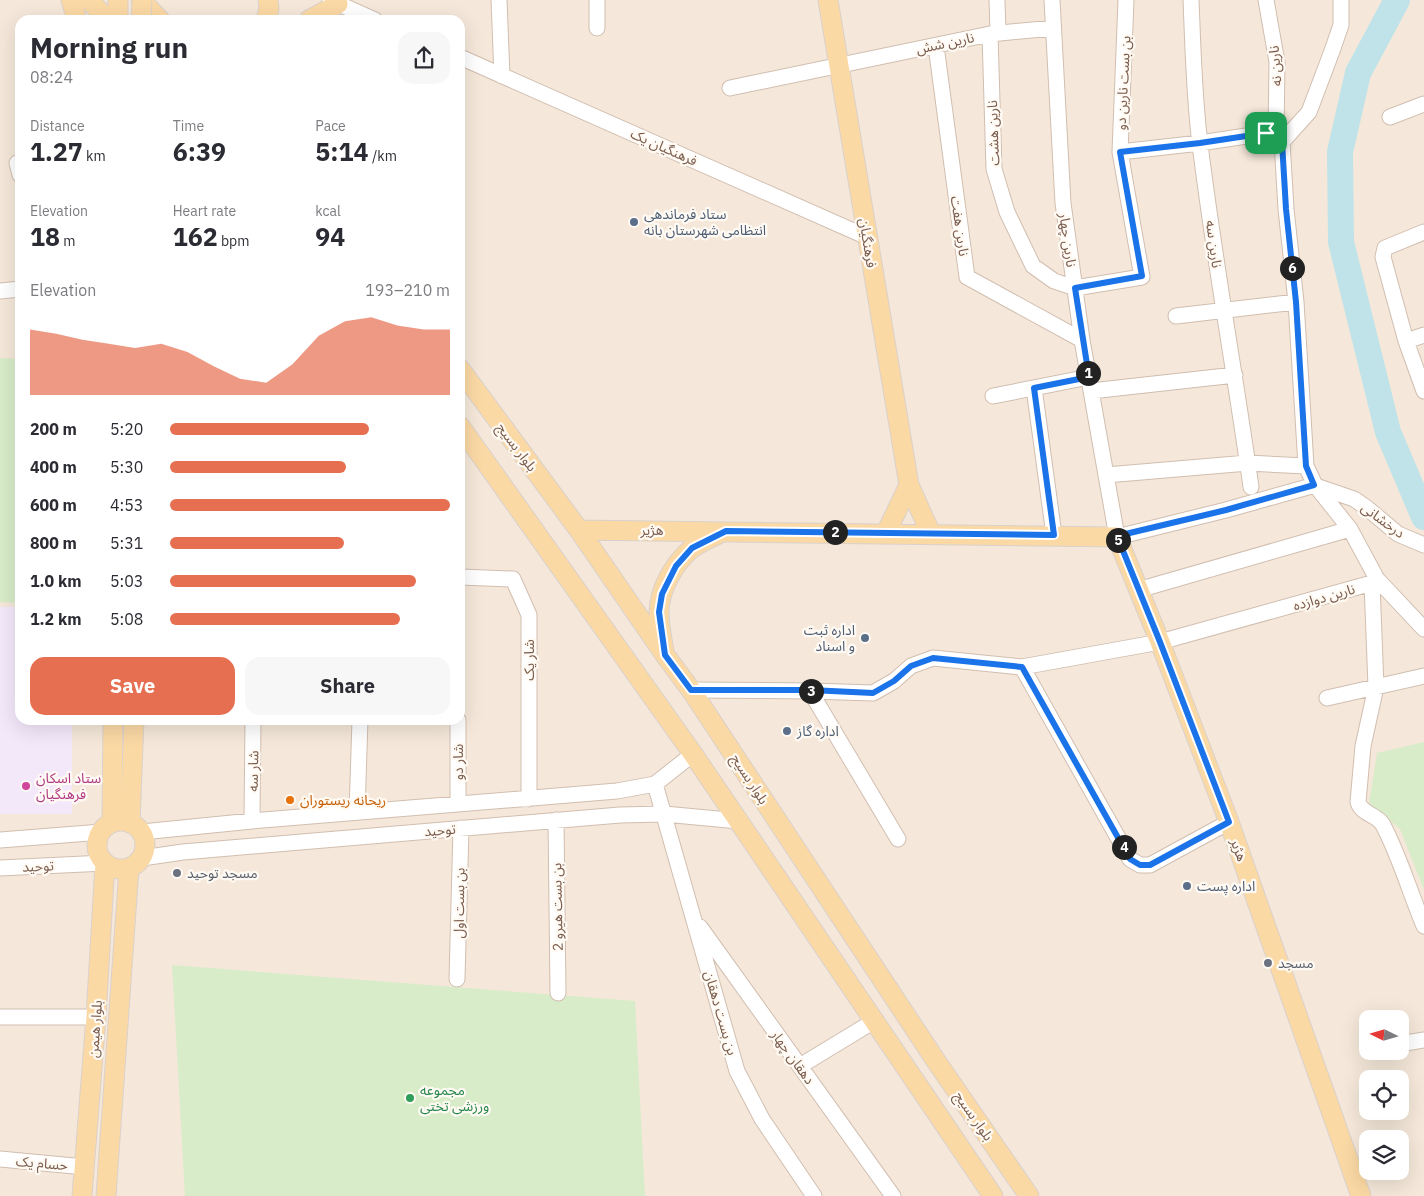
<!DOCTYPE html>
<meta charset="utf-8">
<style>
:root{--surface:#fff;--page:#f7f7f7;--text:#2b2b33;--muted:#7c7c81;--accent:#e76f51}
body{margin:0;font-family:"IBM Plex Sans","Noto Sans Arabic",sans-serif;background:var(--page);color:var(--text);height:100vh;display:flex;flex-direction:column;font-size:19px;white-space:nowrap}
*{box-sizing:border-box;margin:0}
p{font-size:16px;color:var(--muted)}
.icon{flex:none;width:28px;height:28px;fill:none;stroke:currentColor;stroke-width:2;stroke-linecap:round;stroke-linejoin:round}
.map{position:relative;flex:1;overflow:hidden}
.panel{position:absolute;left:15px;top:15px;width:450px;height:710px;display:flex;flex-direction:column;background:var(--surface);border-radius:15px;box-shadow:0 5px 20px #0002}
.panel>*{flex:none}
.needle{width:32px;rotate:275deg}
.controls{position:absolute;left:1359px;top:1010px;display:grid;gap:10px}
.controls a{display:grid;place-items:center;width:50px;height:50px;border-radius:10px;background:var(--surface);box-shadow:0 5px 20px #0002;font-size:25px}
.pin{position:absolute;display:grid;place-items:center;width:42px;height:42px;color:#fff;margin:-21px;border-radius:10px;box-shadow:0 2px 8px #0006}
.km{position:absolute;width:25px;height:25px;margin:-12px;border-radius:50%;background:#222;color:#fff;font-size:14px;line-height:25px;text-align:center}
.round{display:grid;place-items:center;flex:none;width:52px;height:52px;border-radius:15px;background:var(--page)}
.summary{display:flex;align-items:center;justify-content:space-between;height:85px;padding:0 15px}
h1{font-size:28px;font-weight:700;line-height:38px}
.figures{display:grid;grid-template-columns:repeat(3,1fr);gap:8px;height:85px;padding:5px 15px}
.figures div{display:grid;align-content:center}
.figures b{font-size:25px;font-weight:700}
.figures small{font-size:14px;font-weight:400}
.figures p{font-size:14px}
.chart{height:140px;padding:10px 15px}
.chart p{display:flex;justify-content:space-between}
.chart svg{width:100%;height:90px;margin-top:5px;fill:var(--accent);opacity:.7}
.button{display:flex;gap:10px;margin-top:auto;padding:10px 15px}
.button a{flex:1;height:58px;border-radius:15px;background:var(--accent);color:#fff;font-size:20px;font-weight:700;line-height:58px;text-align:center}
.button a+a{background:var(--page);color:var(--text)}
ul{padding:0 15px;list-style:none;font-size:16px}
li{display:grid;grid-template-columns:80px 60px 1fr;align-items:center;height:38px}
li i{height:12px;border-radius:6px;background:var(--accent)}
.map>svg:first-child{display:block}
</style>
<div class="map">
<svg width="1424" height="1196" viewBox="0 0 1424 1196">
<rect width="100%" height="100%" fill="#fdf6ec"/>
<path fill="#f5e8da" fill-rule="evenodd" d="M0,0H1424V1196H0ZM20,20H460V720H20ZM1368,1019H1400V1051H1368ZM1368,1079H1400V1111H1368ZM1368,1139H1400V1171H1368Z"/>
<path fill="#f3e8fa" d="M0,607H20V720H72V814H0Z"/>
<path fill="#d8ecc9" d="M0,358L20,359V603L0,602Z
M1424,742V890L1400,829L1369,803L1377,753Z
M172,965L635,1001L645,1196H185Z"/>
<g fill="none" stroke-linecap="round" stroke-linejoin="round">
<path stroke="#bfe3e8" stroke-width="26" d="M1397,0L1358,73L1340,152L1341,242L1388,432L1424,517"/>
<g stroke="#d1beb0" stroke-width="17">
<path id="minor" d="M330,0L375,20
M499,0L502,76
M597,0V28
M997,0L998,33
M1052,0L1063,203L1082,340L1117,537L1226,510L1315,485
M1191,0C1193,48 1194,97 1200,144C1214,259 1235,373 1251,487
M1266,0L1277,62L1276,133
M990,34L994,169L1007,212L1033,266L1054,281L1075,288L1142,277L1120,152L1126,0
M936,46L967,277L1082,340
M460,57L867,237
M730,88L990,34L1053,28
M1390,117L1424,104
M1282,142L1309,112L1332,51L1341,25V0
M17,163L20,175
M1424,232L1385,248L1383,257L1406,341L1424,391
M0,291L20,289
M1176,316L1296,302
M1406,341L1424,335
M1034,388L1054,535
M1091,391L1235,375
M993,396L1089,377
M1106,475L1248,463L1306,466
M1316,486L1354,499L1367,508L1398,534L1424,545
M460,577L513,579L529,615V799
M1377,579L1424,629
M1372,583L1376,687L1363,746L1358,802C1362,815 1377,814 1383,825C1400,857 1410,893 1424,926
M1138,590L1350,529
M1022,667L1130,859L1140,865H1150L1229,822
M691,690L810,691L873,693L894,681L911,666L933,658L1022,667L1160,642L1372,583L1377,579L1350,529L1315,485L1306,466L1296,302L1286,209L1282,142L1276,133H1266L1200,143L1120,152
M810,691L898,839
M1327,698L1424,676
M458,720V804
M655,784L737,1071L762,1119L814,1196
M357,812L360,720
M556,820L558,993
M252,821L253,720
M142,832L252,821L617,791L655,784L693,754
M0,840L102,832
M142,858L183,852L620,815L664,814L739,821
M0,868L105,863
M700,927L893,1196
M457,979L461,828
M0,1017H96
M1400,1044L1424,1040
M800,1066L874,1021
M0,1159L85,1167"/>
</g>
<g stroke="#dad1cd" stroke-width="21">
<path id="major" d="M71,0L77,20
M89,0L108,20
M141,0L160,20
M828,0L909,485L931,534
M118,20V0
M266,20L269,9L268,0
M309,20L338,4
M460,369L579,530L665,655L691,690L936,1061L1029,1196
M460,426L693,754L993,1196
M579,530L1117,537L1160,642L1229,822L1361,1196
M886,533L909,485
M664,651C662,639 659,625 659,613C659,589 674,564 691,549C700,542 713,537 722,532
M97 845a24 24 0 1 1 48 0a24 24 0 1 1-48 0Z
M112,823L113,720
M130,823L134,720
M82,1196L96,1017L105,863
M106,1196L129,868"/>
</g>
<use href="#minor" stroke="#fff" stroke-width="15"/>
<use href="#major" stroke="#fbd9a5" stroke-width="19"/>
<g stroke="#dad1cd" stroke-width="21" stroke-linecap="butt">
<path id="major-bridge" d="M141,20L142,0"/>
</g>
<use href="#major-bridge" stroke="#fbd9a5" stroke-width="19"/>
</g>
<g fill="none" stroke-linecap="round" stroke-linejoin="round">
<g stroke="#fff" stroke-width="10">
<path id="route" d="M1266,133H1276L1282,142L1286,209L1296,302L1306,466L1314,485L1226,510L1117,536L1160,642L1229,822L1150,865H1140L1130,859L1022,667L933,658L911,666L894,681L873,693L810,690H691L665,655L659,612L662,594L676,566L692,548L726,531L1054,535L1034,388L1089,377L1075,288L1142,276L1120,152L1200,143Z"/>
</g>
<use href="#route" stroke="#1a73e8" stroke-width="6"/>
</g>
<g fill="#5c6f8a" stroke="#fffaf3" stroke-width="2">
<circle cx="634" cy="222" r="5"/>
<circle cx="865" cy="638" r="5"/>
<circle cx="787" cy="731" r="5"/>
<circle cx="1187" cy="886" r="5"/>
</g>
<circle fill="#d1479c" stroke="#fffaf3" stroke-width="2" cx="26" cy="786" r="5"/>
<circle fill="#e8710a" stroke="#fffaf3" stroke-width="2" cx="290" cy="800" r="5"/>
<g fill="#6b7280" stroke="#fffaf3" stroke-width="2">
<circle cx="177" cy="873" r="5"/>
<circle cx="1268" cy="963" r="5"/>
</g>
<circle fill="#2e9e5b" stroke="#fffaf3" stroke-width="2" cx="410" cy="1098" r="5"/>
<g text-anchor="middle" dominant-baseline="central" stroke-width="4.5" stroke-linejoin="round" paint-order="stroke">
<g font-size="14" fill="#7a5c4d" stroke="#fffaf3">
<text transform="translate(945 43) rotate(-12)">نارین شش</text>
<text transform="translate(1275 66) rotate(-94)">نارین نه</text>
<text transform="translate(1123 83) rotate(-87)">بن بست نارین دو</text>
<text transform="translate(993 133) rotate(-92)">نارین هشت</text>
<text transform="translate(664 147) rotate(24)">فرهنگیان یک</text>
<text transform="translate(960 226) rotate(82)">نارین هفت</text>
<text transform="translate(1068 240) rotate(82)">نارین چهار</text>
<text transform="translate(868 243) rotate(81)">فرهنگیان</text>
<text transform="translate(1214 244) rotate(82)">نارین سه</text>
<text transform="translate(517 447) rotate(53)">بلوار بسیج</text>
<text transform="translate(1383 520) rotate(36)">درخشانی</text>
<text x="652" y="530">هژیر</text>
<text transform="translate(1324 597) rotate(-16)">نارین دوازده</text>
<text transform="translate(529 660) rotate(-90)">شار یک</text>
<text transform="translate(458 762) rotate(-90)">شار دو</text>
<text transform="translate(253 771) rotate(-89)">شار سه</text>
<text transform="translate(750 779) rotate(57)">بلوار بسیج</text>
<text transform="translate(440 830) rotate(-5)">توحید</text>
<text transform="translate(1239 850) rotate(71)">هژیر</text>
<text transform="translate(38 866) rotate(-3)">توحید</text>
<text transform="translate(459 903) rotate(-89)">بن بست اول</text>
<text transform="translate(557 907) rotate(-91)">بن بست هیرو 2</text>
<text transform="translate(721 1013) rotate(74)">بن بست دهقان</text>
<text transform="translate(95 1029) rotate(-86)">بلوار هیمن</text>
<text transform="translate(793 1057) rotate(54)">دهقان چهار</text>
<text transform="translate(974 1116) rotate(55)">بلوار بسیج</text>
<text transform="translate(42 1163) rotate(5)">حسام یک</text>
</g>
<g font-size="14" fill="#4e5e75" stroke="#fffaf3" text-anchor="start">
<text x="644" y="214">ستاد فرماندهی<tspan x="644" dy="16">انتظامی شهرستان بانه</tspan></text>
<text x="855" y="630" text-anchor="end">اداره ثبت<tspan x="855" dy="16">و اسناد</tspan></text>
<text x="797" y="731">اداره گاز</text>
<text x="1197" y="886">اداره پست</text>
</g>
<g font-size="14" fill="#b23c85" stroke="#fffaf3" text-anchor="start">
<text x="36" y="778">ستاد اسکان<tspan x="36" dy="16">فرهنگیان</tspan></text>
</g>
<g font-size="14" fill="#c56008" stroke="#fffaf3" text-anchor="start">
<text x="300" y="800">ریحانە ریستوران</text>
</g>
<g font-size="14" fill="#5b616d" stroke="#fffaf3" text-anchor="start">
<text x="187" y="873">مسجد توحید</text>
<text x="1278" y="963">مسجد</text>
</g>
<g font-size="14" fill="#27864d" stroke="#fffaf3" text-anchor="start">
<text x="420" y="1090">مجموعه<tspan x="420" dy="16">ورزشی تختی</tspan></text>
</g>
</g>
</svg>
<div class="controls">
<a><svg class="needle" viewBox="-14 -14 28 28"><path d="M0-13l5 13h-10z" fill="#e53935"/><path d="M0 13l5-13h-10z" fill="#7c7c81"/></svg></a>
<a><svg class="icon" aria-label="locate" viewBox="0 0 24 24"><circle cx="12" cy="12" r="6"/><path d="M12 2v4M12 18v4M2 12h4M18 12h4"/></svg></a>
<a><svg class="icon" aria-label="layers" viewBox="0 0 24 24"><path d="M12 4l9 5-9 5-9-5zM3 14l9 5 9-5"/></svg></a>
</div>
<div class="pin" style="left:1266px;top:133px;background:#1e9e55"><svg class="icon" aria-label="arrive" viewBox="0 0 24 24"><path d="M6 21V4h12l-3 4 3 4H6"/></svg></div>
<b class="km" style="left:1088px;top:373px">1</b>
<b class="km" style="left:835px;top:532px">2</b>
<b class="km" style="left:811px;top:691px">3</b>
<b class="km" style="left:1124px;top:847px">4</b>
<b class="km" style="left:1118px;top:540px">5</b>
<b class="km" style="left:1292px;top:268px">6</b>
<section class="panel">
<div class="summary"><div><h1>Morning run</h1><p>08:24</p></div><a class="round"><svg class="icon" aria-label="share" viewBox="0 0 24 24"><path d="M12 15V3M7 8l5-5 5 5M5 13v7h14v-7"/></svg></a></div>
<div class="figures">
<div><p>Distance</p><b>1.27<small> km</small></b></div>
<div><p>Time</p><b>6:39</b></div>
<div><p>Pace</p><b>5:14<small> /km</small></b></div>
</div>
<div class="figures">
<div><p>Elevation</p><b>18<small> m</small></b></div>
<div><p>Heart rate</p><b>162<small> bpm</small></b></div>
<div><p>kcal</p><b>94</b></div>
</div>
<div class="chart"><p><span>Elevation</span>193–210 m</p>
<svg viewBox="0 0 160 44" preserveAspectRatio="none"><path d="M0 44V12L10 14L20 17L30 19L40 21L50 19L60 23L70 30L80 36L90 38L100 29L110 15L120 8L130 6L140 10L150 12L160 12V44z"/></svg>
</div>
<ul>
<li><b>200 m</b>5:20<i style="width:71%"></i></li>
<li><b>400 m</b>5:30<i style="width:63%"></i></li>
<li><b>600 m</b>4:53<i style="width:100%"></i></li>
<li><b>800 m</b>5:31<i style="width:62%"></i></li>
<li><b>1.0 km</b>5:03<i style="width:88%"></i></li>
<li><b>1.2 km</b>5:08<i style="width:82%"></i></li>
</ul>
<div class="button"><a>Save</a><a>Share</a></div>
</section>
</div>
